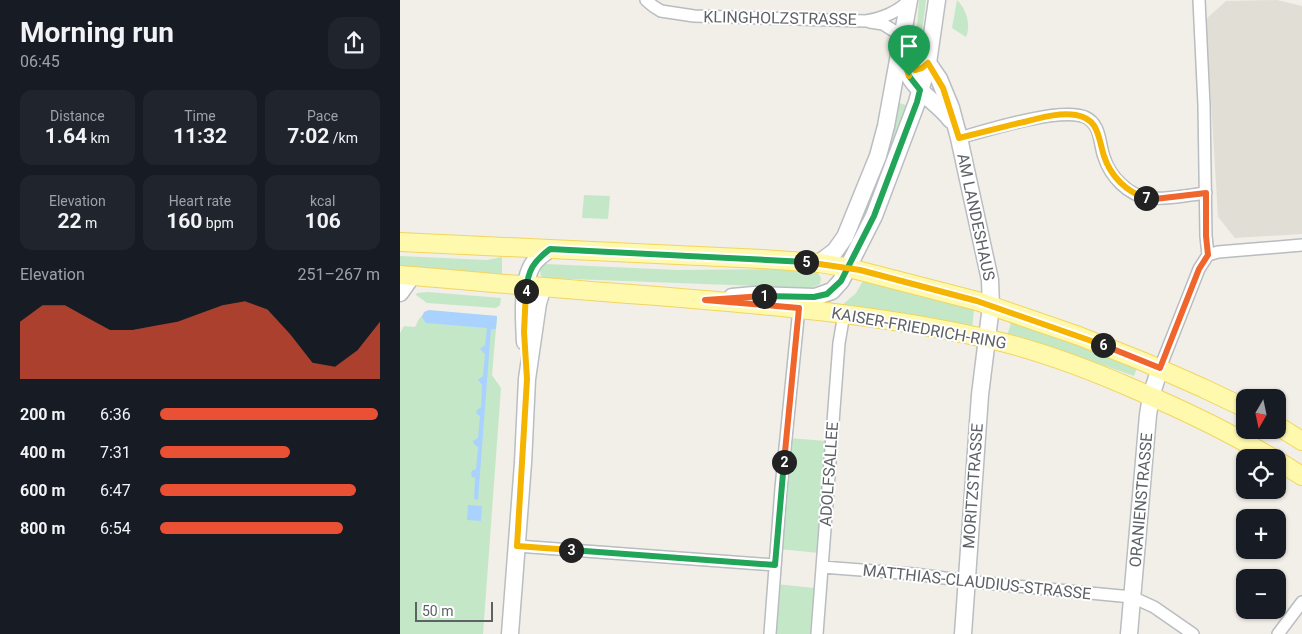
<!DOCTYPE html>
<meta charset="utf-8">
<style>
:root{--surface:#171b24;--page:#20242c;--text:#f1f3f6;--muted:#9ea1a6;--accent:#ea5134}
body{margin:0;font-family:Roboto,sans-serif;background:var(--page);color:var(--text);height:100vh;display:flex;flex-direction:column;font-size:19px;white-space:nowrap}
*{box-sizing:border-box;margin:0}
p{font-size:16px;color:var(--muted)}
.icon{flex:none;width:28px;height:28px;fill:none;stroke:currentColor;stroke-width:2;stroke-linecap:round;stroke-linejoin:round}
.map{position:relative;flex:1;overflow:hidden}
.details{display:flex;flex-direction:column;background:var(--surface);width:400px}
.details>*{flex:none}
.needle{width:32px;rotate:189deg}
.tools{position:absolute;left:836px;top:389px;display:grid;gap:10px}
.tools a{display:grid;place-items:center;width:50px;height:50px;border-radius:10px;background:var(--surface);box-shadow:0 1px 4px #0004;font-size:25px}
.scale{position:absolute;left:15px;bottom:12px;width:78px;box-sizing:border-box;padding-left:5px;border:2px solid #5e6267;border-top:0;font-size:14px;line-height:18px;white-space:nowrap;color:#5e6267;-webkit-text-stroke:4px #fff;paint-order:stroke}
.pin{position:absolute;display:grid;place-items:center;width:42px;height:42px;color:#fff;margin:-51px -21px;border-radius:50% 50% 50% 0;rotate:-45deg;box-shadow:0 0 5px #0007}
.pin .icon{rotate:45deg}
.km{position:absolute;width:25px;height:25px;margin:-12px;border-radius:50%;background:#222;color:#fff;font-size:14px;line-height:25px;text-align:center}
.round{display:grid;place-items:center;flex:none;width:52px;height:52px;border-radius:15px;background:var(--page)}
.headline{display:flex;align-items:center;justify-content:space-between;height:85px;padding:0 20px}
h1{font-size:28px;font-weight:700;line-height:38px}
.figures{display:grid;grid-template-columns:repeat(3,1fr);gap:8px;height:85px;padding:5px 20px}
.figures div{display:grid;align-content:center;border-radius:12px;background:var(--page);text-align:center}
.figures b{font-size:21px;font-weight:700}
.figures small{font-size:14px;font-weight:400}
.figures p{font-size:14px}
.chart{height:140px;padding:10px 20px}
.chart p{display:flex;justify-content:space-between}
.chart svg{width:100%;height:90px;margin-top:5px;fill:var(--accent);opacity:.7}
ul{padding:0 20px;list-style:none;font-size:16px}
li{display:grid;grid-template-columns:80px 60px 1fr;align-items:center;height:38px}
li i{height:12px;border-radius:6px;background:var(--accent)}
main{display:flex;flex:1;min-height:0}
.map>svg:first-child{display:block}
</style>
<main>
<section class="details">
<div class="headline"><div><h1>Morning run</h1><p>06:45</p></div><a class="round"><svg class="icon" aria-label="share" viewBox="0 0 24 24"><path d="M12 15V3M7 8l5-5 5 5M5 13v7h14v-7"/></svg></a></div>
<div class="figures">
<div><p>Distance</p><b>1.64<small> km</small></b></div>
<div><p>Time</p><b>11:32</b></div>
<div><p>Pace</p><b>7:02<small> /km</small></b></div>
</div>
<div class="figures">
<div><p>Elevation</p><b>22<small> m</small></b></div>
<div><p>Heart rate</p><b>160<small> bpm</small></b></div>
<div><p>kcal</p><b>106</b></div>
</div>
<div class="chart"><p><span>Elevation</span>251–267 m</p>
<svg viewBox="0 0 160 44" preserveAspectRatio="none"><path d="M0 44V16L10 8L20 8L30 14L40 20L50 20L60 18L70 16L80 12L90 8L100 6L110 10L120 22L130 36L140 38L150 30L160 16V44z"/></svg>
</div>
<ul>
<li><b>200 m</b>6:36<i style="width:99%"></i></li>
<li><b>400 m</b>7:31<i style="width:59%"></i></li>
<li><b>600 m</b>6:47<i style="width:89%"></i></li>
<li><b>800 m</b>6:54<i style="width:83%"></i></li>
</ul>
</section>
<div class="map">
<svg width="902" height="634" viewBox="0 0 902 634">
<rect width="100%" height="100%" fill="#f1efe7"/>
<path fill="#e1dfd5" d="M877,0L902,6V234L835,238L818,217L806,19L826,1Z"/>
<path fill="#c4e8c7" d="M519,0H526L521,41H516Z
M557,0C567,10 571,25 566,37L552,28Z
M496,102L506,105L475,187L473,203L455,248L448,246Z
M184,195L210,196L208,219L182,218Z
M0,256L87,260L102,257V274L0,267Z
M146,264L278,270L379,269L418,273L421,278L420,284L411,288L145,278L141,276L140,269Z
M463,281L574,310L572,329L441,306L456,293Z
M28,292L101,298L100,305L96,308L27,303L16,295L17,293Z
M26,311L97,316L92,375L101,388L83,634H0V333L4,326L15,327L19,319Z
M612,320L738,365L734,376L663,351L630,344L606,338Z
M389,438L426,441L419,553L379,549Z
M376,584L414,588L411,634H372Z"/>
<path fill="#a9d2ff" d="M29,310L97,316L96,329H91L78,500L74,499L75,478L72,477L71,473L73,470L76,469L78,447L74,444L73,441L78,438L80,416L77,414L76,411L81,407L82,385L78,380L83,376L85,354L80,349L85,345L87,328L26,323L22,317L24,312Z
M68,505L82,506L81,521L67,520Z"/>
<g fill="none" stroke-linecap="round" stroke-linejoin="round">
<g stroke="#b9bcc0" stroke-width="14">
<path id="street" d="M246,0L253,6L261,11L294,16L466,21C483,18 495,13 508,2
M799,0L804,105L806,236L808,255
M470,22L483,24L502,36
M559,138C588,130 659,107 685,117C701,124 699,143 704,157C710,176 728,196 749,198C767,200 788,195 806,193
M808,255L818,252L902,245
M760,368L799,269L808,255
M117,546L375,565
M422,567L514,574L575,582L732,597L754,607L793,634
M370,634L381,488L399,308
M417,634L439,343L444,314
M878,634L902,602"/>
</g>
<g stroke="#babdc2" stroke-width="19">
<path id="secondary" d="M501,53C504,61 506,72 511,79C521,95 539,104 551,120
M528,63L539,79L551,108L559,138L590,280L591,306L580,395L563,634
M419,263L435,251L445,237L478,156L486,126L509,0
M0,293L12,276
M332,297L354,295L415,297L432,291L441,281L474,216L517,102L528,63L537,0
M125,342C124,322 121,282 133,264C137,258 144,253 150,249
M110,634L123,463L127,379L138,303L143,287
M729,634L748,415L751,396L760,368"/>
</g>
<g stroke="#f2d55f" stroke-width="20">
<path id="primary" d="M0,242L362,259L419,263L449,268L577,301L679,336L744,362L803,388L845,408
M0,275C86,282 171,290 257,296C367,305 477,314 584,338C636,349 686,368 734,389C781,409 828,431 872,458
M878,426L902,441
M878,461L902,476"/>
</g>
<use href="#street" stroke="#fff" stroke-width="11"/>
<use href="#secondary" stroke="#fff" stroke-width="16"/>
<use href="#primary" stroke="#fff9ae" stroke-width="18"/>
</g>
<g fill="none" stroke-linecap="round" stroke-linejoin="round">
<g stroke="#fff" stroke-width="10">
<path id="split-1" d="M364,296L414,297L427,294L441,281L474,216L517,102L520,90L509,76"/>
</g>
<g stroke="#fff" stroke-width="10">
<path id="split-2" d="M364,296L305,300L399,308L384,462"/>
</g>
<g stroke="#fff" stroke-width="10">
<path id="split-3" d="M171,550L375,565L384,462"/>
</g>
<g stroke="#fff" stroke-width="10">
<path id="split-4" d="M126,291L124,332L127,379L117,546L171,550"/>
</g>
<g stroke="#fff" stroke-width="10">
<path id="split-5" d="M126,291C128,270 133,262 150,249L406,262"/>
</g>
<g stroke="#fff" stroke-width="10">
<path id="split-6" d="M406,262L460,270L577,301L703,345"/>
</g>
<g stroke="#fff" stroke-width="10">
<path id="split-7" d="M703,345L760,368L799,269L808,255L806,236V193L755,199L746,198"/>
</g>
<g stroke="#fff" stroke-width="10">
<path id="split-8" d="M509,76L503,58L509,66L515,70L522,68L528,63L543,88L559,138C579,133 599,128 619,123C637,119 657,112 676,115C699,119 698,137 704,156C710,175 726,192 746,198"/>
</g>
<use href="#split-1" stroke="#22a559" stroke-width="6"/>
<use href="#split-2" stroke="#f0652b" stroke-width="6"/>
<use href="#split-3" stroke="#22a559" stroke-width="6"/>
<use href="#split-4" stroke="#f5b400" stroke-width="6"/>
<use href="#split-5" stroke="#22a559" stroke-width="6"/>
<use href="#split-6" stroke="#f5b400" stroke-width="6"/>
<use href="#split-7" stroke="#f0652b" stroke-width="6"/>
<use href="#split-8" stroke="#f5b400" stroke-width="6"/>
</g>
<g text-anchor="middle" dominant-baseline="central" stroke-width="4" stroke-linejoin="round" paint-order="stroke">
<g font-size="16" fill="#5e6267" stroke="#fff">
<text transform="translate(380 18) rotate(1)">KLINGHOLZSTRASSE</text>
<text transform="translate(576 217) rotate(78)">AM LANDESHAUS</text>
<text transform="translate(519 328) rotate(10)">KAISER-FRIEDRICH-RING</text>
<text transform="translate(429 474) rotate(-86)">ADOLFSALLEE</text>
<text transform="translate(573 486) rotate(-86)">MORITZSTRASSE</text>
<text transform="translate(741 500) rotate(-85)">ORANIENSTRASSE</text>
<text transform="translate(577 582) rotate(6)">MATTHIAS-CLAUDIUS-STRASSE</text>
</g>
</g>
</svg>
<div class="tools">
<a><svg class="needle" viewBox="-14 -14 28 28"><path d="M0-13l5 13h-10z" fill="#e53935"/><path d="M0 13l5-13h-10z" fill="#9ea1a6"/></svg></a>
<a><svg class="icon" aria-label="locate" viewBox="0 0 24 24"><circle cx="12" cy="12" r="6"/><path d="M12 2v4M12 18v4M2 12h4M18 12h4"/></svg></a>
<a>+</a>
<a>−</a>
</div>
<div class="scale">50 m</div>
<div class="pin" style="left:509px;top:76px;background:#1e9e55"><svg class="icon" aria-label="arrive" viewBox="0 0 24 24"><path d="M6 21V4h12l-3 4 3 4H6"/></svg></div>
<b class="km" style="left:364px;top:296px">1</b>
<b class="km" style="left:384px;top:462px">2</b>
<b class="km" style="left:171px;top:550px">3</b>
<b class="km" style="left:126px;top:291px">4</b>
<b class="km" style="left:406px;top:262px">5</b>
<b class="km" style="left:703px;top:345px">6</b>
<b class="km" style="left:746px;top:198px">7</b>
</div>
</main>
